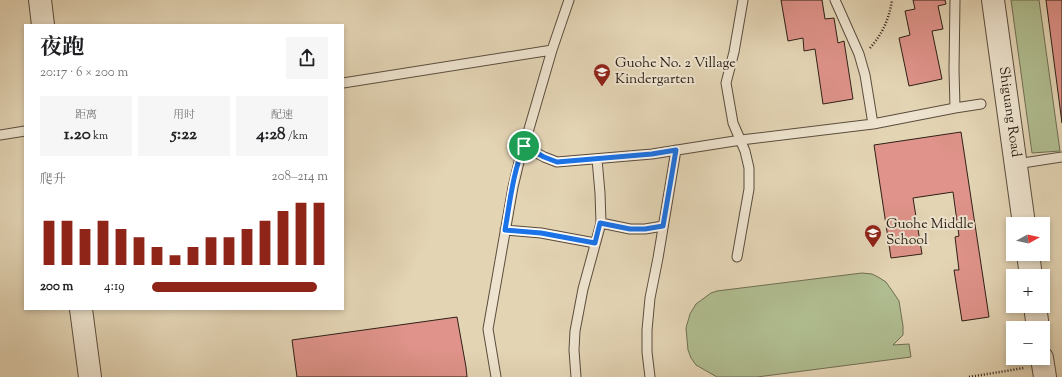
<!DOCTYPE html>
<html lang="zh">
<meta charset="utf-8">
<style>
:root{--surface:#fff;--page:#f6f6f6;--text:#202124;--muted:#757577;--accent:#8f2418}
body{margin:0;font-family:"Sorts Mill Goudy","Noto Serif SC",serif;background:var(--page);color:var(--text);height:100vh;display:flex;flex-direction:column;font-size:15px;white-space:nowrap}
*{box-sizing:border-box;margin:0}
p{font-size:13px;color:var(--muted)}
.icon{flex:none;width:22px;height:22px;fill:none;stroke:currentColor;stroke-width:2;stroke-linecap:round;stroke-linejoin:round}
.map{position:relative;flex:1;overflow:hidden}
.side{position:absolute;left:24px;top:24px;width:320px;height:286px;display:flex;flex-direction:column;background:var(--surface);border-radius:0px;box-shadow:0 2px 6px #0003}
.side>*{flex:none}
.needle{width:26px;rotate:82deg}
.fabs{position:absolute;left:1006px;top:217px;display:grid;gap:8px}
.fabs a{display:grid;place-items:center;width:44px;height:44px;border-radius:0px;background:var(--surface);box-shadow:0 2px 6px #0003;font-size:20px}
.pin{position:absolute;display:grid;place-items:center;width:34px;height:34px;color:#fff;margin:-17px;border:2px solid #fff;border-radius:50%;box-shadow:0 1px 4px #0007}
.round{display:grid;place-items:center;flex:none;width:42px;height:42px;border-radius:0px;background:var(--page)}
.summary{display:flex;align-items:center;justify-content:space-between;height:68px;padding:0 16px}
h1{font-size:22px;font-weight:700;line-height:30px}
.stats{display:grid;grid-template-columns:repeat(3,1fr);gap:6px;height:68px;padding:4px 16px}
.stats div{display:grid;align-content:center;border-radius:0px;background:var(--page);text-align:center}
.stats b{font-size:17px;font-weight:700}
.stats small{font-size:11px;font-weight:400}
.stats p{font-size:11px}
.chart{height:112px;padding:8px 16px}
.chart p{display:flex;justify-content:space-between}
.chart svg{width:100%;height:72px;margin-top:4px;stroke:var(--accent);stroke-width:6}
ul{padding:0 16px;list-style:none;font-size:13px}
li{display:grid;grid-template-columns:64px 48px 1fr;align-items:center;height:30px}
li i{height:10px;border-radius:5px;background:var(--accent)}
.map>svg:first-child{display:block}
</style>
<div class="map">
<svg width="1062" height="377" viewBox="0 0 1062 377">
<rect width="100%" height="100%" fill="#e3d4b4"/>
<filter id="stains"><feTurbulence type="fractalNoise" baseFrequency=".005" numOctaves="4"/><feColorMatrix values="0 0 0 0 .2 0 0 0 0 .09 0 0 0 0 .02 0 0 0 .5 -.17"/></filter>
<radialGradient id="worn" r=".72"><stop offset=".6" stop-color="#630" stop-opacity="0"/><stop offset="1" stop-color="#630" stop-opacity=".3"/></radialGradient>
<path fill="#b0bd90" stroke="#6f6e54" d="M1011,0H1039L1060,151L1032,153Z
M862,273L872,274L878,277L886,282L893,292L899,301L903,326V335L893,345L909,344L911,357L757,377H717L696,365L691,358L688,350L686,328L690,314L696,304L711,293L717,291Z"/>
<path fill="#df938a" stroke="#2e2017" d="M781,0H822L825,19L834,18L838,43L844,41L853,99L823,104L815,49L804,51L803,38L788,41Z
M913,0H945L946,4L938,6L943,29L932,31L942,79L909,86L899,38L910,35L905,11L915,9Z
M1046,0H1062V123Z
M961,132L989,317L962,321L954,270H959L955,237L959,236L953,192L913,198L922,254L891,258L874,145Z
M457,317L466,367L467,377H297L292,340Z"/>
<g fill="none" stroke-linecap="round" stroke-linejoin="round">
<g stroke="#5b4d3e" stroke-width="11">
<path id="service" d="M835,0L859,54L865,75L873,124
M955,0L954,70L955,108
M343,83L552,50
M0,135L25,131
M524,146L544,157L557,162L652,154L741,140L873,124L955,108L981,104
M1016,164L1062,157
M601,223L630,229H645L663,226
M505,230L541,233L595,243
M737,257L749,189V168L745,151L733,123L726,83L734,52L743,0
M496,377L488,329L513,187L520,158L524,146L552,50L569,0
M576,377L574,350L575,331L583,289L601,223L600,193L597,159
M650,377L647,352V330L650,298L658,258L676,150"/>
</g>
<g stroke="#5b4d3e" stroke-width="24">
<path id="tertiary" d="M40,0L43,25
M993,0L1024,224
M1028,254L1031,276
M1035,306L1038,328
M81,309L90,377
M1042,358L1045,377"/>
</g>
<path stroke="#2e2017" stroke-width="2.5" stroke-dasharray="1 2" stroke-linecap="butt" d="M870,48C883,33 889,19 892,0
M969,377L1024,368"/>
<use href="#service" stroke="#ede3ce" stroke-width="9"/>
<use href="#tertiary" stroke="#ede3ce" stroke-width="22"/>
</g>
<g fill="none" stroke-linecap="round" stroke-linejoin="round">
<g stroke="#fff" stroke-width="8">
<path id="route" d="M524,146L544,157L557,162L652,154L676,150L663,226L645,229H630L600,223L595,243L541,233L505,230C510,202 513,172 524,146Z"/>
</g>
<use href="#route" stroke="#1a73e8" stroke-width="5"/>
</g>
<defs>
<g id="school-pin" transform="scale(0.9)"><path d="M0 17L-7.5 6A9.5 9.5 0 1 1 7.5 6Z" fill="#8f2418" stroke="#ede3ce"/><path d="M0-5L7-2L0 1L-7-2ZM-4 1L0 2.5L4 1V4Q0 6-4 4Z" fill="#fff"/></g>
</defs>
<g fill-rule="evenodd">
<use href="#school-pin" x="602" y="72"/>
<use href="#school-pin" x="873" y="233"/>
</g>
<g text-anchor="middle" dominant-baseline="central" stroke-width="4" stroke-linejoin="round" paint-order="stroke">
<g font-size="14" fill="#2e2017" stroke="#ede3ce" text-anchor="start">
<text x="615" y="64">Guohe No. 2 Village<tspan x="615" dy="16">Kindergarten</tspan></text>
<text x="886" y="225">Guohe Middle<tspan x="886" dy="16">School</tspan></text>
</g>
<g font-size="14" fill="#2e2017" stroke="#ede3ce">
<text transform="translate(1009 112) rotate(82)">Shiguang Road</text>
</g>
</g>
<rect width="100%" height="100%" filter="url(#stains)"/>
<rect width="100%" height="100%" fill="url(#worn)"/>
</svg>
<div class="fabs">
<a><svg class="needle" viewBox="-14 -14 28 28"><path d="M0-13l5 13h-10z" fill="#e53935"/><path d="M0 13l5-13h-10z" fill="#757577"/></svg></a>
<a>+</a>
<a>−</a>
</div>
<div class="pin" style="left:524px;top:146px;background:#1e9e55"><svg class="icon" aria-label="arrive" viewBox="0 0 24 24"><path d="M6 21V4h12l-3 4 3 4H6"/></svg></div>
<section class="side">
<div class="summary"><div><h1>夜跑</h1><p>20:17 · 6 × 200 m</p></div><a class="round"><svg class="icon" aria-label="share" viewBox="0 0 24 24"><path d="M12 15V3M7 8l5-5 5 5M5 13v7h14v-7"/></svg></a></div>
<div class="stats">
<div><p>距离</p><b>1.20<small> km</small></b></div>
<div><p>用时</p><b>5:22</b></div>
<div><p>配速</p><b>4:28<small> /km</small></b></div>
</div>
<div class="chart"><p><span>爬升</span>208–214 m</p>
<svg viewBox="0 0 160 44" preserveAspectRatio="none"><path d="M5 44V17M15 44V17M25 44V22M35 44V17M45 44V22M55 44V27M65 44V33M75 44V38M85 44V33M95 44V27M105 44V27M115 44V22M125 44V17M135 44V11M145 44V6M155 44V6"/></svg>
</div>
<ul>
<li><b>200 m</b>4:19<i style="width:94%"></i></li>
</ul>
</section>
</div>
